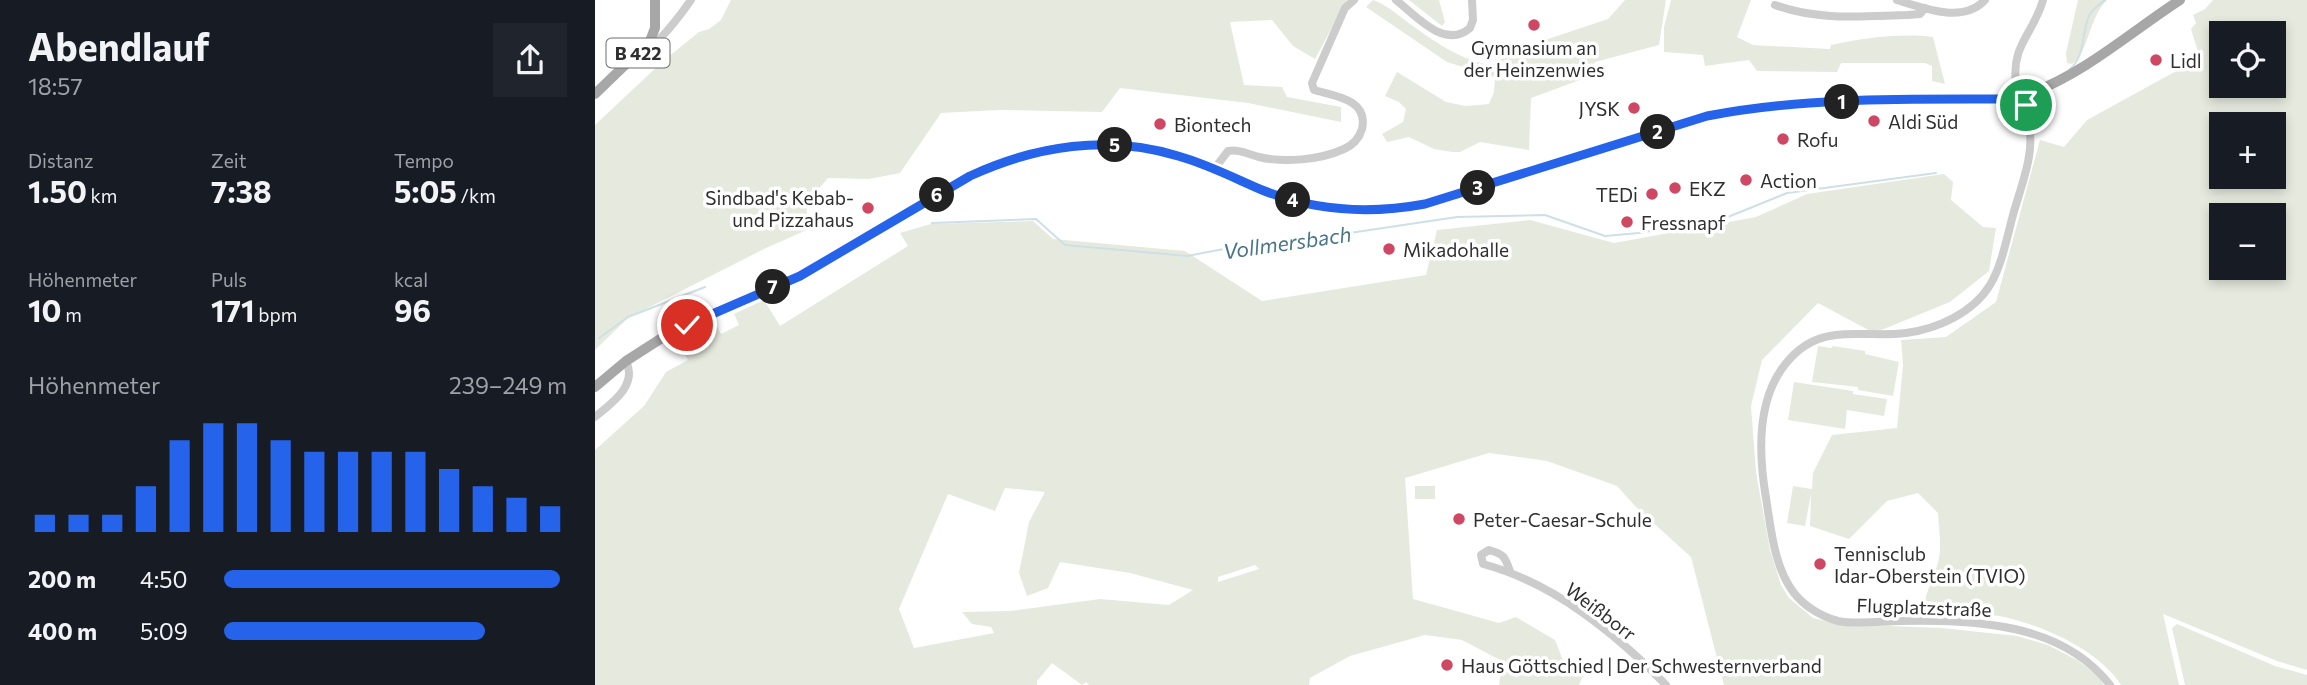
<!DOCTYPE html>
<html lang="de">
<meta charset="utf-8">
<style>
:root{--surface:#171b24;--page:#20242c;--text:#f1f3f6;--muted:#9ea1a6;--accent:#2563eb}
body{margin:0;font-family:Commissioner,sans-serif;background:var(--page);color:var(--text);height:100vh;display:flex;flex-direction:column;font-size:26px;white-space:nowrap}
*{box-sizing:border-box;margin:0}
p{font-size:23px;color:var(--muted)}
.icon{flex:none;width:38px;height:38px;fill:none;stroke:currentColor;stroke-width:2;stroke-linecap:round;stroke-linejoin:round}
.map{position:relative;flex:1;overflow:hidden}
.side{display:flex;flex-direction:column;background:var(--surface);width:595px}
.side>*{flex:none}
.buttons{position:absolute;left:1614px;top:21px;display:grid;gap:14px}
.buttons a{display:grid;place-items:center;width:77px;height:77px;border-radius:0px;background:var(--surface);box-shadow:0 4px 10px #0003;font-size:35px}
.pin{position:absolute;display:grid;place-items:center;width:60px;height:60px;color:#fff;margin:-30px;border:4px solid #fff;border-radius:50%;box-shadow:0 2px 7px #0007}
.km{position:absolute;width:35px;height:35px;margin:-18px;border-radius:50%;background:#222;color:#fff;font-size:19px;line-height:35px;text-align:center}
.round{display:grid;place-items:center;flex:none;width:74px;height:74px;border-radius:0px;background:var(--page)}
.headline{display:flex;align-items:center;justify-content:space-between;height:119px;padding:0 28px}
h1{font-size:38px;font-weight:700;line-height:52px}
.stats{display:grid;grid-template-columns:repeat(3,1fr);gap:10px;height:119px;padding:7px 28px}
.stats div{display:grid;align-content:center}
.stats b{font-size:30px;font-weight:700}
.stats small{font-size:19px;font-weight:400}
.stats p{font-size:19px}
.chart{height:196px;padding:14px 28px}
.chart p{display:flex;justify-content:space-between}
.chart svg{width:100%;height:126px;margin-top:7px;stroke:var(--accent);stroke-width:6}
ul{padding:0 28px;list-style:none;font-size:23px}
li{display:grid;grid-template-columns:112px 84px 1fr;align-items:center;height:52px}
li i{height:18px;border-radius:9px;background:var(--accent)}
main{display:flex;flex:1;min-height:0}
.map>svg:first-child{display:block}
</style>
<main>
<section class="side">
<div class="headline"><div><h1>Abendlauf</h1><p>18:57</p></div><a class="round"><svg class="icon" aria-label="share" viewBox="0 0 24 24"><path d="M12 15V3M7 8l5-5 5 5M5 13v7h14v-7"/></svg></a></div>
<div class="stats">
<div><p>Distanz</p><b>1.50<small> km</small></b></div>
<div><p>Zeit</p><b>7:38</b></div>
<div><p>Tempo</p><b>5:05<small> /km</small></b></div>
</div>
<div class="stats">
<div><p>Höhenmeter</p><b>10<small> m</small></b></div>
<div><p>Puls</p><b>171<small> bpm</small></b></div>
<div><p>kcal</p><b>96</b></div>
</div>
<div class="chart"><p><span>Höhenmeter</span>239–249 m</p>
<svg viewBox="0 0 160 44" preserveAspectRatio="none"><path d="M5 44V38M15 44V38M25 44V38M35 44V28M45 44V12M55 44V6M65 44V6M75 44V12M85 44V16M95 44V16M105 44V16M115 44V16M125 44V22M135 44V28M145 44V32M155 44V35"/></svg>
</div>
<ul>
<li><b>200 m</b>4:50<i style="width:98%"></i></li>
<li><b>400 m</b>5:09<i style="width:76%"></i></li>
</ul>
</section>
<div class="map">
<svg width="1712" height="685" viewBox="0 0 1712 685">
<rect width="100%" height="100%" fill="#fff"/>
<path fill="#e6eade" fill-rule="evenodd" d="M136,0H752L720,59L698,46L677,20L635,22L649,85L687,87L692,97L746,107V122L653,103L525,88L507,112L404,110L346,113L305,173L274,179L233,178L211,204L214,229L171,248L33,318L0,350V125L67,62L104,32L114,29L126,20Z
M778,0C792,5 803,15 815,24C846,46 864,59 902,67L908,54L1013,19L1030,0H1071L1064,45L1000,62L993,77L936,98L934,150L885,142L865,152H857L839,149L814,137L792,142L787,134L808,122L811,109L804,102L790,96L802,72L851,102L871,106L894,104L899,92L900,77L852,62L771,7Z
M814,0H844L850,22L847,26Z
M1076,0H1156L1142,37L1158,45L1235,49L1236,45C1270,38 1303,33 1338,37L1350,84L1337,81V66L1330,63H1246L1242,72L1162,71L1154,60L1110,66L1108,55L1069,52V27Z
M1483,0H1512C1494,17 1494,52 1477,64L1472,63L1471,53Z
M1618,0H1712V670L1682,661L1568,614L1584,685H1526C1503,649 1445,624 1404,616C1380,612 1353,613 1328,611C1330,593 1338,580 1343,563C1347,548 1344,529 1343,513L1323,493L1292,501L1254,539L1215,526L1216,494L1210,526L1192,523L1198,486L1217,489L1218,473L1237,435L1302,428L1308,365L1306,340L1351,337L1401,302L1445,140L1469,147L1492,120L1605,58L1596,29L1601,23L1598,15L1610,9ZM1626,33H1678V86H1626ZM1626,124H1678V177H1626ZM1626,215H1678V268H1626Z
M1349,174L1358,182L1356,200L1388,227L1401,228L1394,271L1355,302L1279,333L1223,303L1167,360L1156,406L1161,472L1175,550L1186,585L1194,598L1218,618L1243,624L1347,628L1422,636L1453,645L1482,660L1502,675L1509,685H1129L1096,557L1042,508L1022,486L952,461L894,453L810,478L818,599L904,623L921,617L960,640L969,663L992,674L987,678L984,685H904L907,661L867,640L830,635L755,656L715,678L714,685H494L491,682L487,685L457,663L442,681V685H0V450L49,406L71,372L93,360L83,342L120,323L126,334L144,325L139,314L169,300L185,326L313,246L305,233L336,224L438,221L458,239L590,251L667,301L831,275L842,230L935,220L1019,243L1161,217L1212,194ZM410,488L450,492L434,522L424,573L432,596L453,588L465,562L535,573L598,590L574,605L505,599L415,611L367,612L377,624L396,627L399,633L319,648L304,609L353,494L400,511ZM660,565L664,569L623,582V577Z
M1223,346L1236,348L1238,346L1270,351V354L1304,362L1298,396L1263,390V387L1217,382Z
M1199,382L1258,391V394L1292,399L1289,416L1252,410L1250,429L1193,420Z
M820,486H840V499H820Z
M1582,624L1680,666L1712,675V685H1590L1577,628Z"/>
<g fill="none" stroke-linecap="round" stroke-linejoin="round">
<path stroke="#cde0e7" stroke-width="2" d="M1474,70C1491,56 1486,34 1494,16C1496,10 1505,4 1510,0
M337,223L441,219L470,245L592,256L655,244L741,235L862,217L950,215L1010,236L1044,233L1128,219L1192,193L1341,173
M4,338L33,317L110,287"/>
<path stroke="#ccc" stroke-width="8" d="M801,0C821,16 850,50 875,28L878,20L877,0
M1302,0C1328,8 1368,24 1390,0
M1180,5C1223,21 1268,16 1313,15L1325,14L1330,8
M35,62C57,52 82,20 96,0
M1421,83C1416,45 1439,33 1448,0
M1427,107C1429,114 1432,120 1434,127C1440,154 1425,189 1418,215C1412,237 1407,265 1395,285C1378,313 1342,329 1311,333C1262,339 1221,319 1186,370C1162,405 1164,457 1171,498C1176,529 1179,567 1199,593C1209,606 1227,617 1243,621C1262,625 1287,621 1306,621C1379,620 1466,622 1515,685
M620,168L633,151C645,149 652,154 664,157C689,163 725,160 749,149C758,145 764,139 767,129C774,99 739,96 719,90L717,83L750,8L759,0
M0,417C17,403 43,385 31,361
M915,571C910,557 909,554 894,550L886,555L888,564C959,583 1020,633 1071,685"/>
<path stroke="#a7a7a7" stroke-width="10" d="M1412 95a12 12 0 1 1 24 0a12 12 0 1 1-24 0Z
M1436,93C1490,73 1537,31 1585,0
M0,94L55,41L60,28V0
M0,387L31,361L70,336L205,276L375,176C428,152 488,137 547,147C590,155 627,173 667,190C719,211 776,214 830,204L1112,116C1210,97 1312,99 1412,98"/>
</g>
<g fill="none" stroke-linecap="round" stroke-linejoin="round">
<g stroke="#fff" stroke-width="14">
<path id="route" d="M92,325L205,276L375,176C440,146 513,134 583,156C612,164 639,178 667,190C719,211 776,214 830,204L1112,116C1209,97 1313,99 1412,99L1418,106L1431,105"/>
</g>
<use href="#route" stroke="#2563eb" stroke-width="9"/>
</g>
<g fill="#cf4863" stroke="#fff" stroke-width="2.5">
<circle cx="939" cy="25" r="7"/>
<circle cx="1561" cy="60" r="7"/>
<circle cx="1039" cy="108" r="7"/>
<circle cx="1279" cy="121" r="7"/>
<circle cx="565" cy="124" r="7"/>
<circle cx="1188" cy="139" r="7"/>
<circle cx="1151" cy="180" r="7"/>
<circle cx="1080" cy="188" r="7"/>
<circle cx="1057" cy="194" r="7"/>
<circle cx="273" cy="208" r="7"/>
<circle cx="1032" cy="222" r="7"/>
<circle cx="794" cy="249" r="7"/>
<circle cx="864" cy="519" r="7"/>
<circle cx="1225" cy="564" r="7"/>
<circle cx="852" cy="665" r="7"/>
</g>
<g text-anchor="middle" dominant-baseline="central" stroke-width="7" stroke-linejoin="round" paint-order="stroke">
<rect fill="#fff" stroke="#6d6d6d" stroke-width="2" x="11.5" y="38.5" width="63" height="29" rx="5"/>
<g font-size="18" font-weight="bold" fill="#2f2f2f">
<text x="43" y="53">B 422</text>
</g>
<g font-size="19" fill="#2f2f2f" stroke="#fff" text-anchor="start">
<text x="939" y="47" text-anchor="middle">Gymnasium an<tspan x="939" dy="22">der Heinzenwies</tspan></text>
<text x="1575" y="60">Lidl</text>
<text x="1025" y="108" text-anchor="end">JYSK</text>
<text x="1293" y="121">Aldi Süd</text>
<text x="579" y="124">Biontech</text>
<text x="1202" y="139">Rofu</text>
<text x="1165" y="180">Action</text>
<text x="1094" y="188">EKZ</text>
<text x="1043" y="194" text-anchor="end">TEDi</text>
<text x="259" y="197" text-anchor="end">Sindbad's Kebab-<tspan x="259" dy="22">und Pizzahaus</tspan></text>
<text x="1046" y="222">Fressnapf</text>
<text x="808" y="249">Mikadohalle</text>
<text x="878" y="519">Peter-Caesar-Schule</text>
<text x="1239" y="553">Tennisclub<tspan x="1239" dy="22">Idar-Oberstein (TVIO)</tspan></text>
<text x="866" y="665">Haus Göttschied | Der Schwesternverband</text>
</g>
<g font-size="19" fill="#2f2f2f" stroke="#fff">
<text transform="translate(1329 607) rotate(2)">Flugplatzstraße</text>
<text transform="translate(1006 611) rotate(37)">Weißborr</text>
</g>
<g font-size="21" font-style="italic" fill="#477686" stroke="#fff">
<text transform="translate(692 242) rotate(-8)">Vollmersbach</text>
</g>
</g>
</svg>
<div class="buttons">
<a><svg class="icon" aria-label="locate" viewBox="0 0 24 24"><circle cx="12" cy="12" r="6"/><path d="M12 2v4M12 18v4M2 12h4M18 12h4"/></svg></a>
<a>+</a>
<a>−</a>
</div>
<div class="pin" style="left:1431px;top:105px;background:#1e9e55"><svg class="icon" aria-label="arrive" viewBox="0 0 24 24"><path d="M6 21V4h12l-3 4 3 4H6"/></svg></div>
<div class="pin" style="left:92px;top:325px;background:#d93025"><svg class="icon" aria-label="check" viewBox="0 0 24 24"><path d="M5 12l5 5 9-10"/></svg></div>
<b class="km" style="left:1247px;top:102px">1</b>
<b class="km" style="left:1063px;top:132px">2</b>
<b class="km" style="left:883px;top:188px">3</b>
<b class="km" style="left:698px;top:200px">4</b>
<b class="km" style="left:520px;top:145px">5</b>
<b class="km" style="left:342px;top:195px">6</b>
<b class="km" style="left:178px;top:287px">7</b>
</div>
</main>
